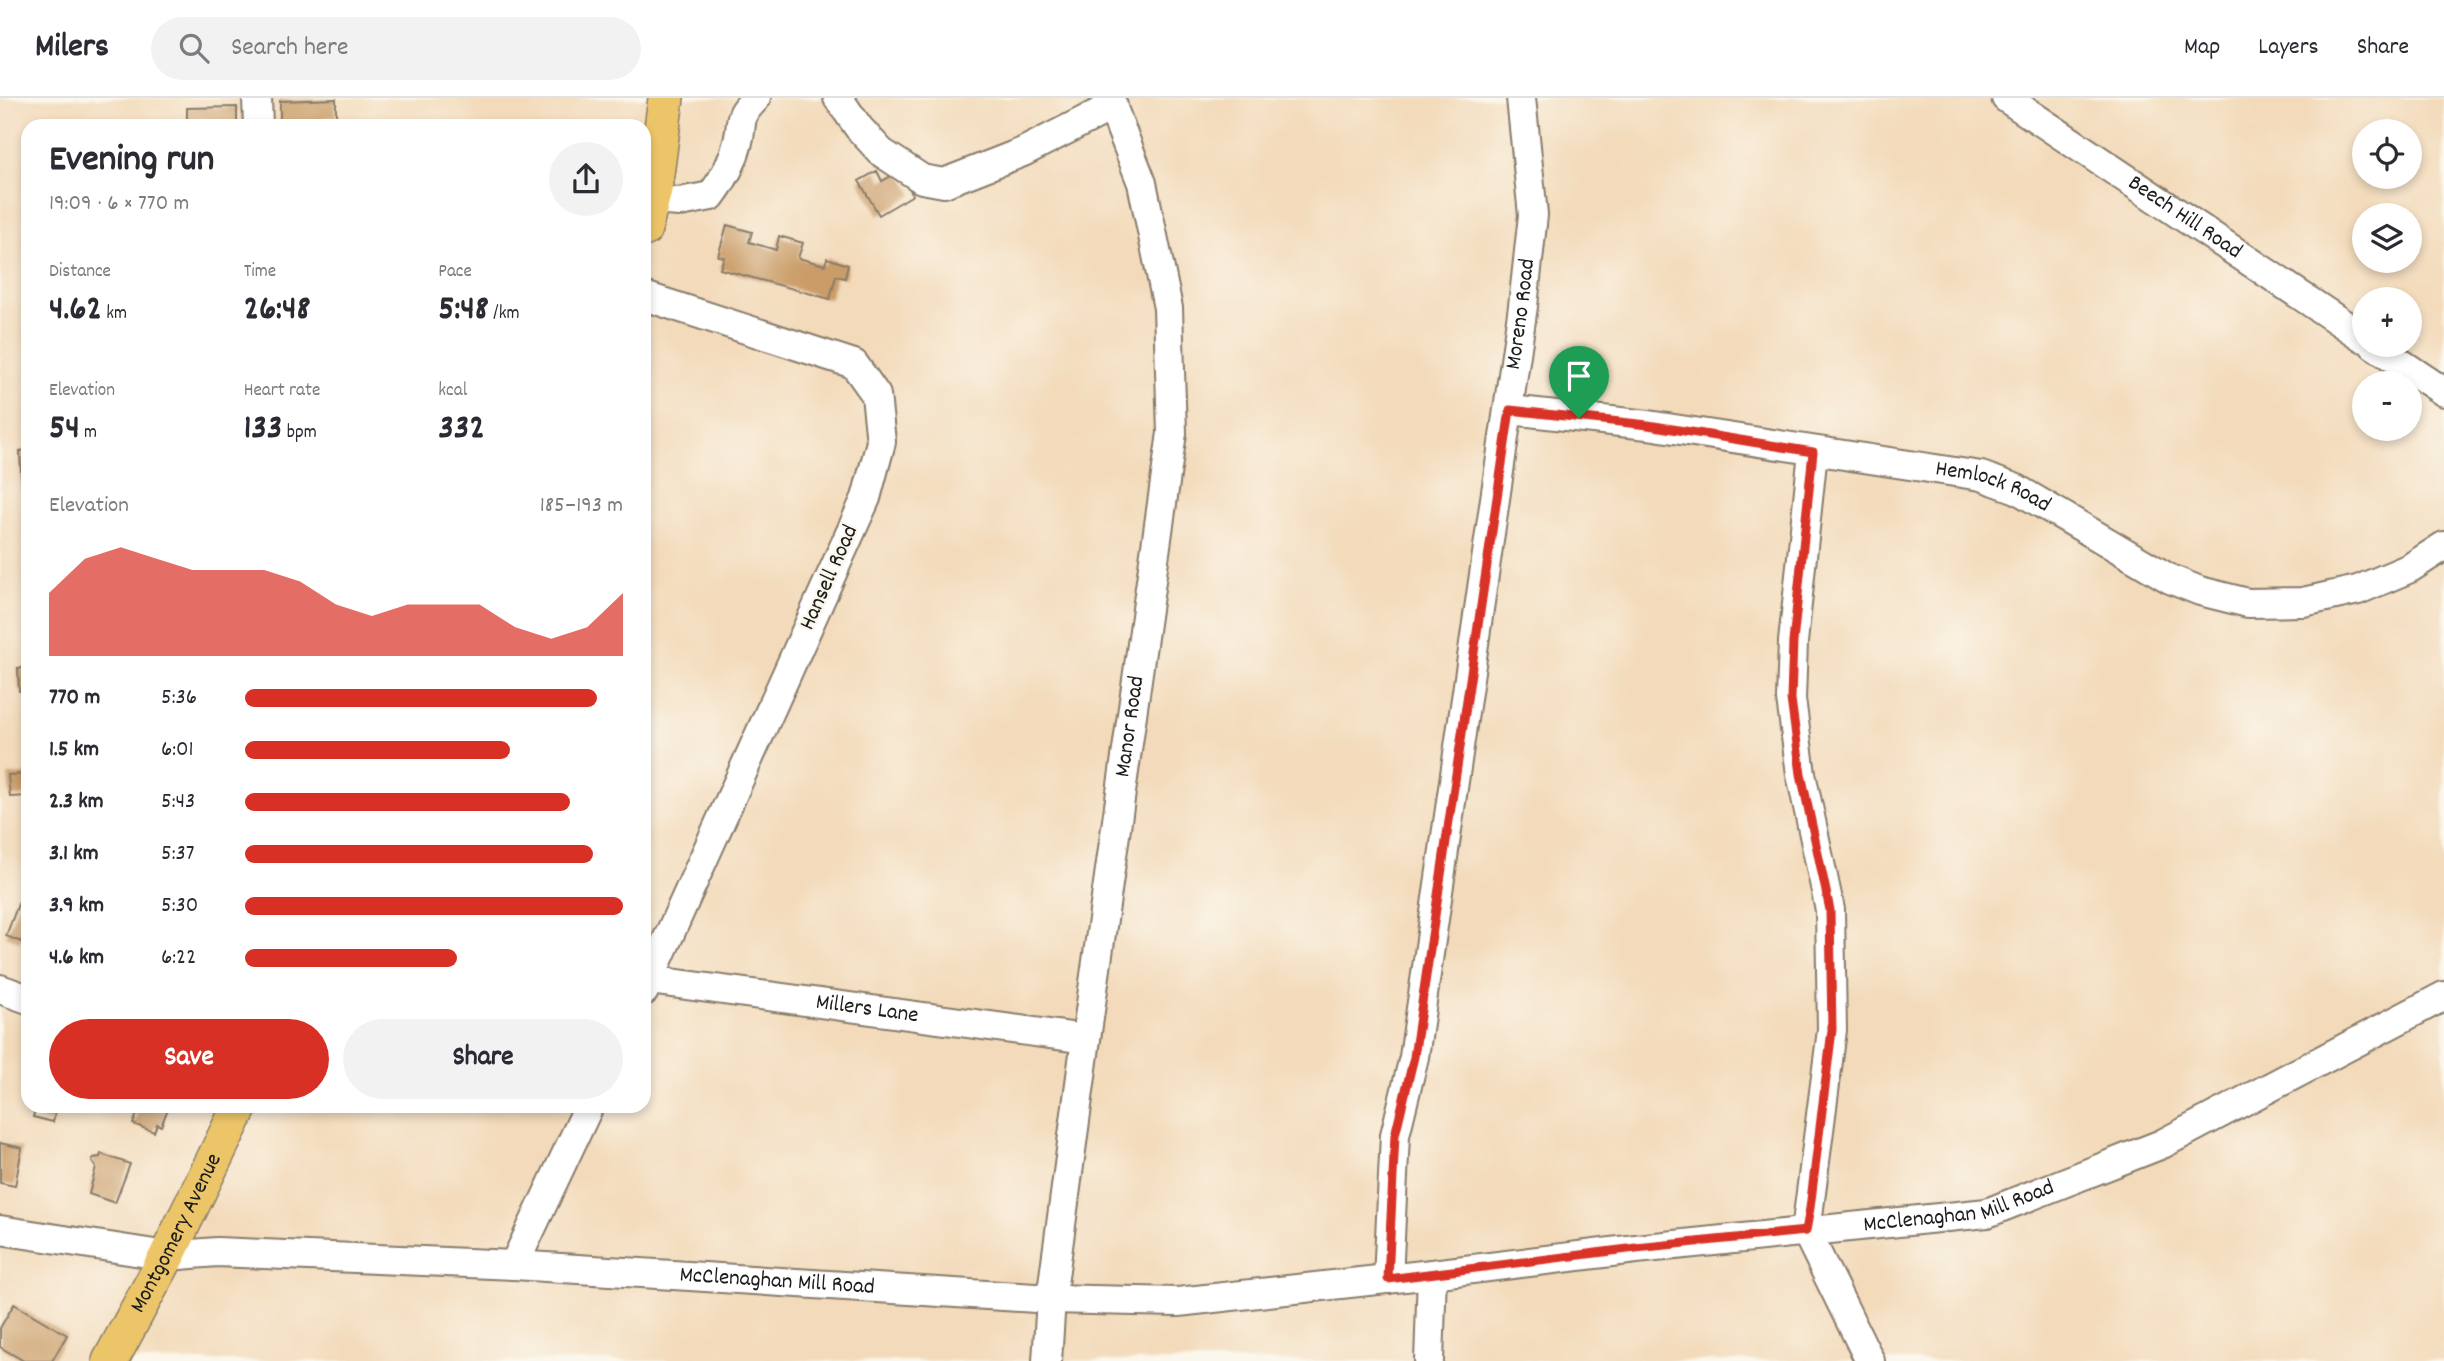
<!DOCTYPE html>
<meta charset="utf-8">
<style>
:root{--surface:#fff;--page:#f2f2f3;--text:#2b2b33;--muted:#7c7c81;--line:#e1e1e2;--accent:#d93025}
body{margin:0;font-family:Dekko,sans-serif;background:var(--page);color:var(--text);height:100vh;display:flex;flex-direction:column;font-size:26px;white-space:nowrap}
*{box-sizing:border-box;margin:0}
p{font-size:23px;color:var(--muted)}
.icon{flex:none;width:38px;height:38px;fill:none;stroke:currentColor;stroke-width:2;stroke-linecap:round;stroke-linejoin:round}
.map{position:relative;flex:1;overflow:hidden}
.sheet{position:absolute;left:21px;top:21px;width:630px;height:994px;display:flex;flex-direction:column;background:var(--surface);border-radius:21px;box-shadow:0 4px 10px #0003}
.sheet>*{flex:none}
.tools{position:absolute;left:2352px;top:21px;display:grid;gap:14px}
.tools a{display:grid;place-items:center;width:70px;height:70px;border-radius:50%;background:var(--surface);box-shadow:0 4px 10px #0003;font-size:35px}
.pin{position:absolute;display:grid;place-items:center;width:60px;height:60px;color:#fff;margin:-72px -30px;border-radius:50% 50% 50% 0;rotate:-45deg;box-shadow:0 0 7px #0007}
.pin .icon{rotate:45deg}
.round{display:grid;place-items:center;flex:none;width:74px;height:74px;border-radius:37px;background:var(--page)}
.head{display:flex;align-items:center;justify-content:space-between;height:119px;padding:0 28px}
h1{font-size:38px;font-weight:700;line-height:52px}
.figures{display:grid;grid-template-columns:repeat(3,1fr);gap:10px;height:119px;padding:7px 28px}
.figures div{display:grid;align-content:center}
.figures b{font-size:35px;font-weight:700}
.figures small{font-size:19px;font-weight:400}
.figures p{font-size:19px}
.chart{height:196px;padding:14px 28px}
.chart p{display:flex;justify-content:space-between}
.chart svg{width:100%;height:126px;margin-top:7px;fill:var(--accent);opacity:.7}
.primary-button{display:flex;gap:14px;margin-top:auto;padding:14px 28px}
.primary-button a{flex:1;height:80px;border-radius:42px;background:var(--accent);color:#fff;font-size:28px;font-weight:700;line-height:80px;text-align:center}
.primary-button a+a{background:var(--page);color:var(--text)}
ul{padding:0 28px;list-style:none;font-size:23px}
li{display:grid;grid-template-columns:112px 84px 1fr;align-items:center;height:52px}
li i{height:18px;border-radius:9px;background:var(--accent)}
header{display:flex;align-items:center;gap:42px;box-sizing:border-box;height:98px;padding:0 35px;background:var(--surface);border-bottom:2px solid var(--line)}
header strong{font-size:33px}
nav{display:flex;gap:38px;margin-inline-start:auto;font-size:24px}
.search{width:490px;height:63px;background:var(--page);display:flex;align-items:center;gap:18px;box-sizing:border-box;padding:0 24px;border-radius:38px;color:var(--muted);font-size:26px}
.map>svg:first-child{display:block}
</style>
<header>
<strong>Milers</strong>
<div class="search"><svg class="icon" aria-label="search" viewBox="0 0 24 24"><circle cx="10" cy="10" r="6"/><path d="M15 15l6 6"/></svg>Search here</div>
<nav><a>Map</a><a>Layers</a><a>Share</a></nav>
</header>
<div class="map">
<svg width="2444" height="1263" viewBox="0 0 2444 1263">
<rect width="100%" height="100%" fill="#fbf7ec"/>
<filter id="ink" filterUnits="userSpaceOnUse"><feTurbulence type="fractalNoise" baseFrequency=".0143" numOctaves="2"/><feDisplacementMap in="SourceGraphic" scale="14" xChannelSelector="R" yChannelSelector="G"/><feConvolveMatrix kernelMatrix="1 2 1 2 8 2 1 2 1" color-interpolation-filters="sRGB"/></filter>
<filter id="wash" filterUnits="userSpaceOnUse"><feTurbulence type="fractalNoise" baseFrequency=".00686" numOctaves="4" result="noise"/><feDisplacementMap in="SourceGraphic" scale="28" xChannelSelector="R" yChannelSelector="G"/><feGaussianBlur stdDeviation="1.57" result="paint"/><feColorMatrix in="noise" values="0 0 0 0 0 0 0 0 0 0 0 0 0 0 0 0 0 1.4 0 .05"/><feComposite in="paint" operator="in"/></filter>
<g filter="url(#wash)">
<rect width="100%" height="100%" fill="#f3daba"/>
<g id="blocks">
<path fill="#ca9c67" d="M336,1V19L324,20V28H280V3Z
M237,9V28H187V10Z
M877,73L882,83L900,73L913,97L879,117L859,83Z
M727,127L752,134L749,144L776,152L779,138L803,145L798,160L825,167L827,160L848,167L845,180L836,178L830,201L720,171L724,159L718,158Z
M28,352V393H22L20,353Z
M18,570H28V593H19Z
M28,676V698L10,699L8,677Z
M28,780V827L21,844L6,838Z
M36,1008H57L53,1024L33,1019Z
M136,1008H169L161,1028L157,1026L154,1034L133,1026L137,1016L133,1014Z
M0,1045L22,1050L15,1088L0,1085Z
M101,1056L130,1066L115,1105L89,1096L96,1069L92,1064L93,1060L100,1059Z
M14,1206L67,1237L52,1263H24L0,1249V1230Z"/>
</g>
</g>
<g filter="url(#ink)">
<use href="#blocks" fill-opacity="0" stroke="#887b6b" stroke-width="2"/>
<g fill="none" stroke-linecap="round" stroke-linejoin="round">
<g stroke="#887b6b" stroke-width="32">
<g id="minor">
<path d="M257,0L258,28"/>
<path d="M838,0L859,30L881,54L922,81L944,85L1023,54L1113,8"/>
<path id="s1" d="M2006,0L2364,240"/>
<path d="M651,102L680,104L711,98C724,81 733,65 738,44C744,19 736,21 756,0"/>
<path d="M644,198L854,266L876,297L881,344L866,400L644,893"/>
<path d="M2374,247L2444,294"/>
<path id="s2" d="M1510,312L1648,327L1981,378L2017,391L2170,481L2200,493L2248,505L2303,504L2358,492L2410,470L2444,448"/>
<path d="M1813,354L1793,544L1791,601L1801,676L1830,812L1832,932L1806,1133L1870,1263"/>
<path id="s3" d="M649,882L1086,941"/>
<path d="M0,891L28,901"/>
<path id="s4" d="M0,1132L167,1158L217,1154L514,1167L1051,1201L1178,1204L1432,1176L1636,1151L1987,1115L2162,1046L2444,898"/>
<path d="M514,1167L589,1008"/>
<path id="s5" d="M1388,1181L1395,1037L1414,959L1523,208L1533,117L1521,0"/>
<path id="s6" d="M1047,1263L1051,1201L1086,941L1172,335L1168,210L1142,85L1109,0"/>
<path d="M1429,1263L1432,1176"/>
</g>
</g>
<g stroke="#887b6b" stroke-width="38">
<g id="major">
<path d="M644,131L654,92L666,0"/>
<path id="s7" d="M110,1263L167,1158L240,1008"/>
</g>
</g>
<use href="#minor" stroke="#fff" stroke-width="28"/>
<use href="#major" stroke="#edc569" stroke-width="35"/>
</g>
</g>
<g fill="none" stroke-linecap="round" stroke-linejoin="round" filter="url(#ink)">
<g stroke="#fff" stroke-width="14">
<path id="route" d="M1510,312L1648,327L1813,354L1793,544L1791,601L1801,676L1830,812L1832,932L1810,1110L1806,1133L1636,1150L1388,1181L1395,1037L1414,959Z"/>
</g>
<use href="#route" stroke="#d93025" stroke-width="9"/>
</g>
<g text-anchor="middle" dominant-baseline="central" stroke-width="5" stroke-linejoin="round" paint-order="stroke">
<g font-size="23" fill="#1c1c1c" stroke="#fbf7ec">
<text stroke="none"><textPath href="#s1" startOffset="215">Beech Hill Road</textPath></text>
<text stroke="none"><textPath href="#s5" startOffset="975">Moreno Road</textPath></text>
<text stroke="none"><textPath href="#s2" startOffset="490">Hemlock Road</textPath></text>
<text transform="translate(830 480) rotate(-66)">Hansell Road</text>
<text stroke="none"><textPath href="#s6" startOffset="640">Manor Road</textPath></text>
<text stroke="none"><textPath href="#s3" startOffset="220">Millers Lane</textPath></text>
<text stroke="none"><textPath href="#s4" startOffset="1969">McClenaghan Mill Road</textPath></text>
<text stroke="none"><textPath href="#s7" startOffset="144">Montgomery Avenue</textPath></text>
<text stroke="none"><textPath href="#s4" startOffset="780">McClenaghan Mill Road</textPath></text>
</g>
</g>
</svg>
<div class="tools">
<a><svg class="icon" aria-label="locate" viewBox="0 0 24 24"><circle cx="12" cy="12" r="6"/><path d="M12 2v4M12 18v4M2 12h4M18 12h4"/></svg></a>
<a><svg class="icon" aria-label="layers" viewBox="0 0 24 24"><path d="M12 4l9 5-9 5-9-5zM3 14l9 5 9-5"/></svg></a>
<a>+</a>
<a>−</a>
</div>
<div class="pin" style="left:1579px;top:320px;background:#1e9e55"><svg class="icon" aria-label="arrive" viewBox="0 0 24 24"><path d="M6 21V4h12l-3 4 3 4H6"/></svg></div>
<section class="sheet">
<div class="head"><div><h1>Evening run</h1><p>19:09 · 6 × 770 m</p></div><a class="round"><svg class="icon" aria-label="share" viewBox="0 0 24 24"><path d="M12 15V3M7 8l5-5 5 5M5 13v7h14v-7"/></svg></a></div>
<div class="figures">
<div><p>Distance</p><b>4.62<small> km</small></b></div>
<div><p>Time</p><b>26:48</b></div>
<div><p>Pace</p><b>5:48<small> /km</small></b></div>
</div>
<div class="figures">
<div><p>Elevation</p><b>54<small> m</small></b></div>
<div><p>Heart rate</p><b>133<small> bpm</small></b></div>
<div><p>kcal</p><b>332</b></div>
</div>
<div class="chart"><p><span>Elevation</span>185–193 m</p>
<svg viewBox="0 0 160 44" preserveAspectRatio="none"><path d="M0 44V22L10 10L20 6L30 10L40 14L50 14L60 14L70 18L80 26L90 30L100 26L110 26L120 26L130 34L140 38L150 34L160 22V44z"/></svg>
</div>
<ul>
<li><b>770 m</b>5:36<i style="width:93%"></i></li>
<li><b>1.5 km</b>6:01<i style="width:70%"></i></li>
<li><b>2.3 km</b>5:43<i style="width:86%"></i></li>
<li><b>3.1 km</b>5:37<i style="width:92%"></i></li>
<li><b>3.9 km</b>5:30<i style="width:100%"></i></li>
<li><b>4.6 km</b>6:22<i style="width:56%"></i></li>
</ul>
<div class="primary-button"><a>Save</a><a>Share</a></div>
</section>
</div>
